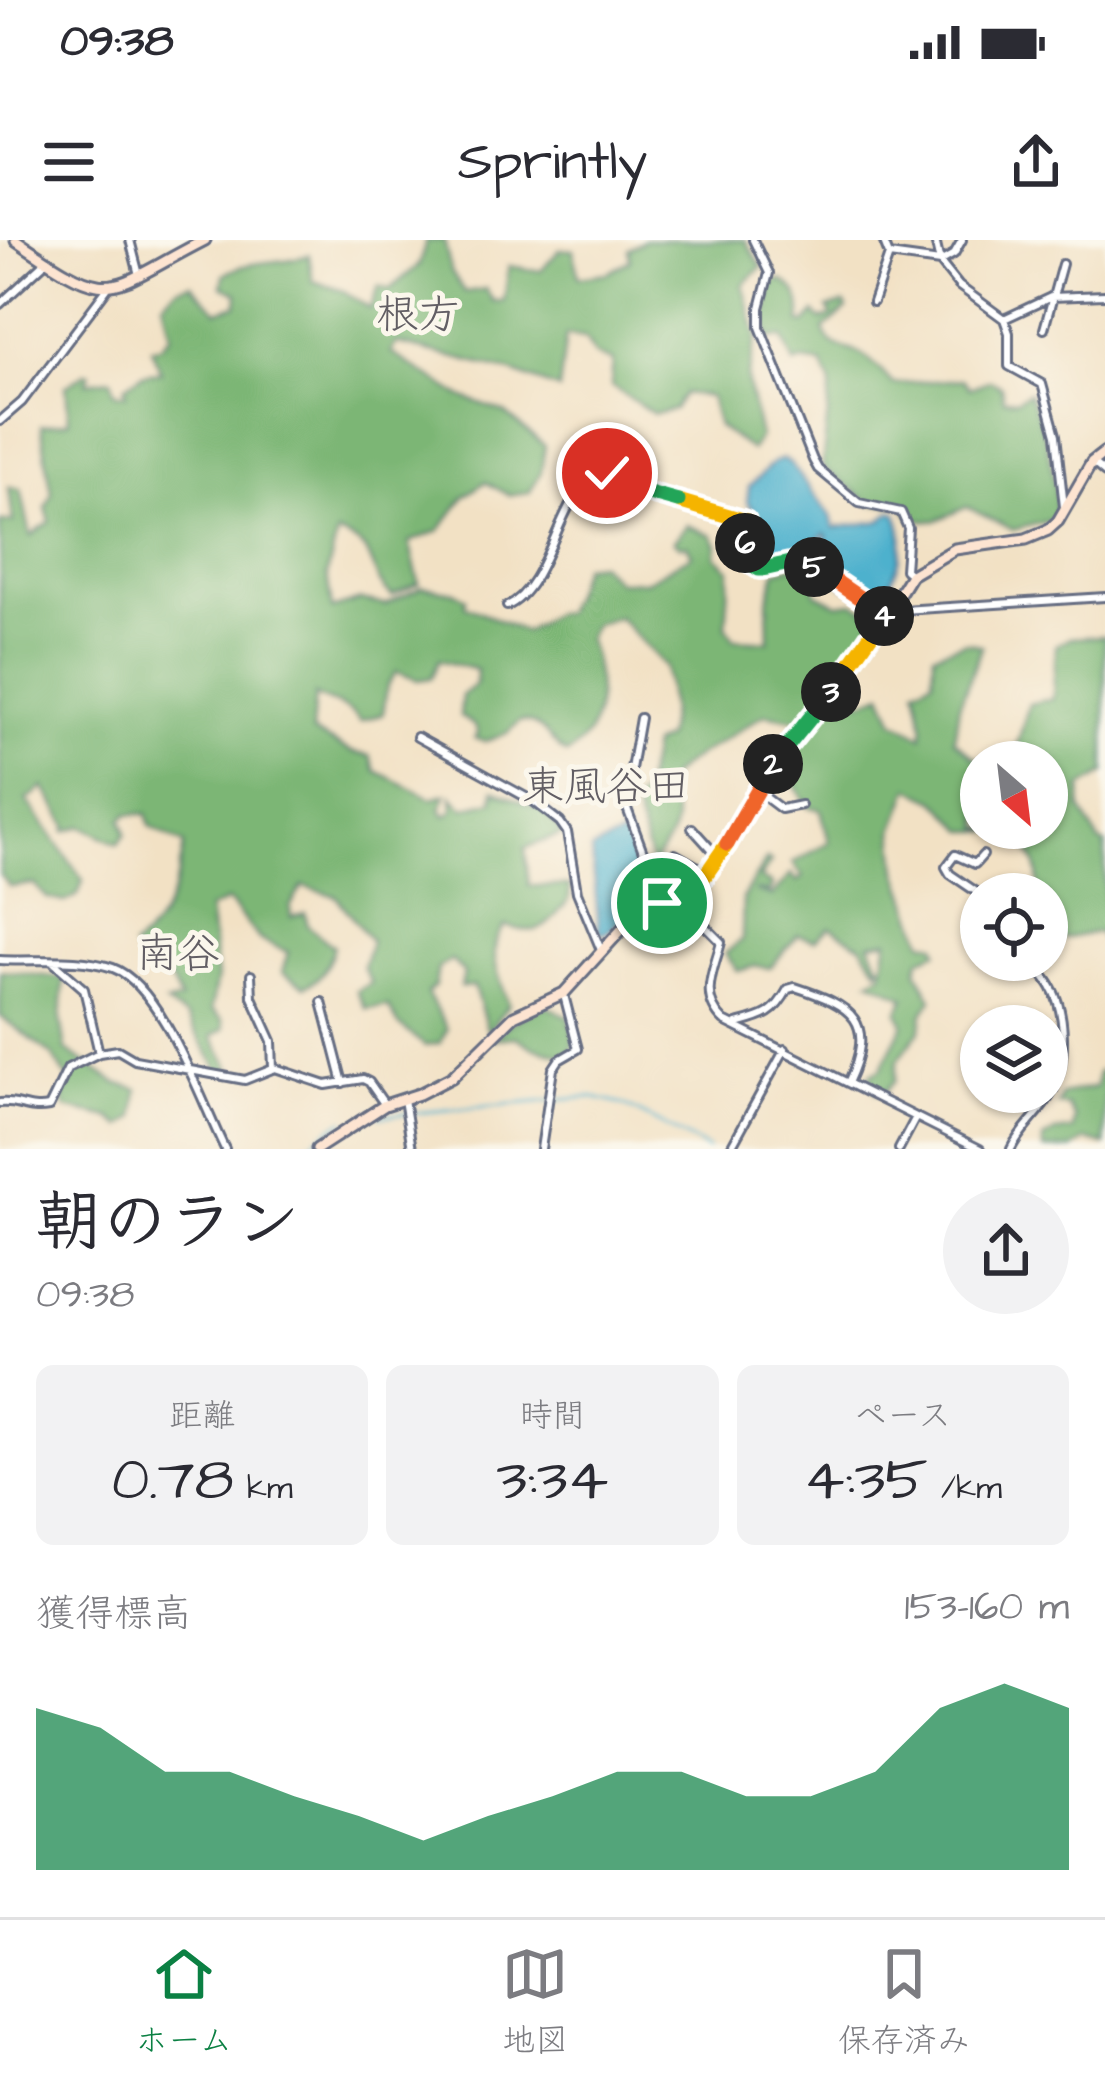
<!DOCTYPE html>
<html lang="ja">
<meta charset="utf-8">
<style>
:root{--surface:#fff;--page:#f2f2f3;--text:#2b2b33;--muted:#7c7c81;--line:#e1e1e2;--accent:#0b8043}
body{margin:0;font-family:"Architects Daughter","Klee One",sans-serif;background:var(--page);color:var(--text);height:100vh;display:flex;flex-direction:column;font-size:45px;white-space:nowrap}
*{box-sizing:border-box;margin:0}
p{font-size:39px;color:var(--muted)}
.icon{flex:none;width:66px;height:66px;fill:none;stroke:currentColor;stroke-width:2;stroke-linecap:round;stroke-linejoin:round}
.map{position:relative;height:909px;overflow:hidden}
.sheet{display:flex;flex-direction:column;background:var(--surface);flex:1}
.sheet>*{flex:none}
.needle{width:78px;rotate:152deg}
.buttons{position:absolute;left:960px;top:501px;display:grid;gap:24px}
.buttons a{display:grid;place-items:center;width:108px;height:108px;border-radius:50%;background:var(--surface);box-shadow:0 3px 9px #0004;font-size:60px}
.pin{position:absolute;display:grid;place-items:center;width:102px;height:102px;color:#fff;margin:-51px;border:6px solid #fff;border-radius:50%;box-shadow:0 3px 12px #0007}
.km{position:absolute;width:60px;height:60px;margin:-30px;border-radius:50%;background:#222;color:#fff;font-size:33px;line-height:60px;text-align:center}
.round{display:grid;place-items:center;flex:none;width:126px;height:126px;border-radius:63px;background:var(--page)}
.headline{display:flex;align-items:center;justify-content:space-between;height:204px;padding:0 36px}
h1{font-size:66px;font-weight:600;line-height:90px}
.figures{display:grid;grid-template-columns:repeat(3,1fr);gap:18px;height:204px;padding:12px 36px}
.figures div{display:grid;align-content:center;border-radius:18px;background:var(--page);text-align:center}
.figures b{font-size:60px;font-weight:600}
.figures small{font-size:33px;font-weight:400}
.figures p{font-size:33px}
.chart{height:336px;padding:24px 36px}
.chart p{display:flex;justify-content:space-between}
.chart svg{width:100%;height:216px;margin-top:12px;fill:var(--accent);opacity:.7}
.status{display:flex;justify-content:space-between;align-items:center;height:84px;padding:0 60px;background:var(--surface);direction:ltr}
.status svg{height:33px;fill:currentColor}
header{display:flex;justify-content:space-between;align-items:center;height:156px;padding:0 36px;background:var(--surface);font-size:54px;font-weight:600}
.menu{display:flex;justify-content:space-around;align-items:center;height:168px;border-top:3px solid var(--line);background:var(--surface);font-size:33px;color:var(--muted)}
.menu a{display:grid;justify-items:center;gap:6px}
.menu .current{color:var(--accent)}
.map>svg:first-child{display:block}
</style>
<div class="status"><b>09:38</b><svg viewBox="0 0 49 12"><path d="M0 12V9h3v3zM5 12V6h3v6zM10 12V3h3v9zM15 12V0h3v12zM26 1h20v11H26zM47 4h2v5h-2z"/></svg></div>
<header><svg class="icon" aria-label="menu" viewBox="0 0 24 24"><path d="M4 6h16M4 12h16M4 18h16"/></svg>Sprintly<svg class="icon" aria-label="share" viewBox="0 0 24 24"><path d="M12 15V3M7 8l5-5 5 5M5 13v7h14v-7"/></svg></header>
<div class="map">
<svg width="1105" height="909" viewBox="0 0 1105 909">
<rect width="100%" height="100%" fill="#fbf7ec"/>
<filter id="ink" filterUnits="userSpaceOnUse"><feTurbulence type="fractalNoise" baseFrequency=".00833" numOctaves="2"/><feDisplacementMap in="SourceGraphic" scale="24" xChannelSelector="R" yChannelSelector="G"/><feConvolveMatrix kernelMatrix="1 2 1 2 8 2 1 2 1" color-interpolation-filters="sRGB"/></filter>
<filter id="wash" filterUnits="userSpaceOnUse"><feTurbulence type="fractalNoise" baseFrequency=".004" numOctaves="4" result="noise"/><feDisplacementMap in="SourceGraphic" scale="48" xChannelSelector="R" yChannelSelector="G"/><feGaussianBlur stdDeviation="2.7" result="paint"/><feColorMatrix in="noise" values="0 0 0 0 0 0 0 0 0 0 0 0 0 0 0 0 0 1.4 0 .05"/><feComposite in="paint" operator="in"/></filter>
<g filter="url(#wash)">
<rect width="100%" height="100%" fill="#f2e1c4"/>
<path fill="#7bb674" stroke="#4b7269" stroke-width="3" d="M444,0L451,31L465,52L486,49L493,61H504L509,26L541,31L560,9L573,10L579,37L608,33L630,20L629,9L645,0H745L762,27L743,45L757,96L747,139L760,197L751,210L718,187L710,157L684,153L674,170L654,174L611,146L613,121L595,115L585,98L566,95L559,150L512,132L396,103L391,113L462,157L505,173L545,206L541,232L529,253L509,255L485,242L465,256L439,291L409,302L419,343L392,356C364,333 382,306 337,294L327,335L332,369L361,360L385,365L422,347L456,352L466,358L465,365L525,392L553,373H563L583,325L599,323L617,341H646L692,315L687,305L680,306L674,301L687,285L712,295L717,305L716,316L730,329L726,386L734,399L769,401L768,361L776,331L804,322L816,333V353L838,364L853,362L876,376L847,422L800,480L765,474L685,524L671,536L664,553C686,585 670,596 652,626L633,563L644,551L652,505L666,498L670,471L665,426L618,377L594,384L587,398C601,437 608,489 567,514C548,504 545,481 520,481L507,493L485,502L475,498L478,493L475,486L460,476L462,455L476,444L477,430L439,420L431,438L418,440L396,432L387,447L383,474L360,481C349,465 330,465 315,455L312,492L351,512L370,516L376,531L432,558L446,554L441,569L445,576L453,571L452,556L464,568L493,561L494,550L544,571L563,594L525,608L529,646H570L569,660C545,688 543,697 505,686C484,708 500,739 509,764L488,792L474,746L461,747L464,733L451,720L438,728L435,746L427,753L447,789L440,803L425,806L398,784L388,766L366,769L356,751L371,743L363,727L371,701L336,656L303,646L290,667L291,677L305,673L308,686L334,707C329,723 321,742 304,746L282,732L288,712L260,700L228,661L209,669L217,737L211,770L223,780L224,789L212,796L232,831L219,830L186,777L166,764L180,760L160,717L140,725L133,707C167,682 178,645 184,604L150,586L147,574H127L122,580L126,594L118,604L82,586L66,591L67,585L44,547L27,560L83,640L78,655L65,662L47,658L34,644L10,647L0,635V282H13L9,247L21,249L31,296L50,282L46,268L52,254L41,186L69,181L66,146L86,132L90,133L87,142L111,139L115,152L126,154L125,146L143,134L161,132L151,108L160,106L171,95L163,62L177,48L191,44L217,71L237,65L238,53L222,46L224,35C248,18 281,25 309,15L313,41L344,51L370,69L379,46L389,50L419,25L426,1Z
M781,40C799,49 803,65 800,83L805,84L815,73L821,80L831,76L828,68L845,64L847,69L824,89C832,113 846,105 863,115C874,121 884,135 893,144L962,139L970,148L990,140L1001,146L1003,159L1017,160L1028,153C1047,194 1057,235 1056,279L1013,290L967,267L935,281L912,279L903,265L872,264L822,227L831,145L822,124L803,121L794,124L783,98H769L765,81L773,42Z
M1105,396V533L1082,547L1081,568L1099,602L1105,604V706L1099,692L1047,702V654H1038C1041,627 1032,611 1014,591H966L936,560L910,548L894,591L898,630L923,701L936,704L938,711L920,719L917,730L932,759L923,773L921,789L898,820L895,841L884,853H876L869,835L881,829L904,784L898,772L905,757L870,740L882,733L888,700L870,703L880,726L878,729L861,705L830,687L815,700L798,695L770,728L756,726L738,731L725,714L742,699L743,657L767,619L771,622L760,638L772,645L769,652L755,651L772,656L791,634L797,641L803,637L793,623L829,602L821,570L807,566L784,523C800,492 825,467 848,442L861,462L883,453L895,481L922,496L924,487L916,448L933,439L934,413L966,402L982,406L959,466L954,500L975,518L995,522H981V588H1047V522H1003L1014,516L1029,464L1053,458L1056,405L1070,398Z
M0,731L64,738L61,780L66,810L116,843L138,849L135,878L122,887L110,878L65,868L63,857L70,842L52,815L0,776Z
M545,765L569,777C572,792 580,808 565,816L532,807L516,797L494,799L509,784Z
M1105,831V905L1086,900L1072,909H1043V899L1055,892L1073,890L1075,878L1068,866L1058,865L1062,854L1096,847L1098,832Z"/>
<path fill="#4eb1cd" stroke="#347096" stroke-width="3" d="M783,219L790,223L831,276L834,288L881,281L890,272H896C911,303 897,334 879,361L873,362L843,345L814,318L812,314L828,296L825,293C805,313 780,327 750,320L749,306L762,281L747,262L749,247L774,222Z
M626,594L651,654L605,694L599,692L592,610Z"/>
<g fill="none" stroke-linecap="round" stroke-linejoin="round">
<path stroke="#4eb1cd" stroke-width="3" d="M380,876L591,857L624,865L708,909
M302,909L344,880"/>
</g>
</g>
<g filter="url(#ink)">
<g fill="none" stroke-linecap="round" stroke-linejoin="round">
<g stroke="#666d82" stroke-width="12">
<path id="street" d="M130,0L139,35
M753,0L769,33L760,68V87L813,220L818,229L859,263L901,272L908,288L905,330L911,335
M883,0L889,15L940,22L959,46L1004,79L1051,57L1105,55
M935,0L940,22L954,14L962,0
M873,62L889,15
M0,64L47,21
M1004,79L1009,93V126L1042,144L1056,195L1064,267
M1044,89L1062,24
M0,181L22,162L107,49
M1092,222L1105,233
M507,366C553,347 560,236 604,234C617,233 633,249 646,252C679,261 716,265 746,281L744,306L749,326L769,329L793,322H808L873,367L887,371L1105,357
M640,478L625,563L662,663
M417,497L533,561L560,582L567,592L577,652L601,710
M757,551L781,569L801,565
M692,588L719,618
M649,634L675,614L696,626L711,630
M981,655L950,634L946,627L955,615L975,624L983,615
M679,660L721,702C714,731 698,756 724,781L980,909
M0,720C36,722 78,716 113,728C162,746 201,861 225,909
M52,721L84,749L99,813L118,810L135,820L245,840L275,828L326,845L363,839L369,842L385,865
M251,735L252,757L272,801L273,829
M322,762L343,843
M737,784C763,777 774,775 788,749L795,747C853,766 877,781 848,843
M404,859L412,909
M0,863C20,861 27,871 49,867L68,828L99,813
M541,909L553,829L559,820L578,809L564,755
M730,909L785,809
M899,909L915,879
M1011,909C1021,888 1040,874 1051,854C1067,824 1068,771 1048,742C1043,734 1035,727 1029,720"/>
</g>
<g stroke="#666d82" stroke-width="15">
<path id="secondary" d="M16,0C116,69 103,52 205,0
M317,909L385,865L419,854L452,837L514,776L564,753L633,677L693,653L734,594L776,520L869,403L911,335L955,309L1026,299L1048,290L1058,281L1092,222L1105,212"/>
</g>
<use href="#street" stroke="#fff" stroke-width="6"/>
<use href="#secondary" stroke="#fde4d1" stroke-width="9"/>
</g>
</g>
<g fill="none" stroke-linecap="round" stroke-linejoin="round" filter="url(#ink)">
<g stroke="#fff" stroke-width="24">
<path id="split-1" d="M662,663L693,653L727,604"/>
</g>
<g stroke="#fff" stroke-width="24">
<path id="split-2" d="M727,604L773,524"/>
</g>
<g stroke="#fff" stroke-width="24">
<path id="split-3" d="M773,524L831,452"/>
</g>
<g stroke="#fff" stroke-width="24">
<path id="split-4" d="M831,452L884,376"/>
</g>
<g stroke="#fff" stroke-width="24">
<path id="split-5" d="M814,327L873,367L887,371L884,376"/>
</g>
<g stroke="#fff" stroke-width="24">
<path id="split-6" d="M745,303L746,320L759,329C777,329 797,315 814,327"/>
</g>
<g stroke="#fff" stroke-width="24">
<path id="split-7" d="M678,261L746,281L745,303"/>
</g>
<g stroke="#fff" stroke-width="24">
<path id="split-8" d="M607,233L638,250L678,261"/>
</g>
<use href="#split-1" stroke="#f5b400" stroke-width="15"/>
<use href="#split-2" stroke="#f0652b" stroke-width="15"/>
<use href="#split-3" stroke="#22a559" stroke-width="15"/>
<use href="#split-4" stroke="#f5b400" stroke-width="15"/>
<use href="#split-5" stroke="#f0652b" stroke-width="15"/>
<use href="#split-6" stroke="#22a559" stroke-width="15"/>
<use href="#split-7" stroke="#f5b400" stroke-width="15"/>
<use href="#split-8" stroke="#22a559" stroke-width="15"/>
</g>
<g text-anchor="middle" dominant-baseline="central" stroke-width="10" stroke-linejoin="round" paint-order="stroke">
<g font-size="42" fill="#625e64" stroke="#fbf7ec">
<text x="418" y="76">根方</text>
<text x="606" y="548">東風谷田</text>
<text x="178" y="715">南谷</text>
</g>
</g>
</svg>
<div class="buttons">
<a><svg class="needle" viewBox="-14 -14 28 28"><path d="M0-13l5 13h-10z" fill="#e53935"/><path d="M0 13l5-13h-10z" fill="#7c7c81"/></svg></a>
<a><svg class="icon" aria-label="locate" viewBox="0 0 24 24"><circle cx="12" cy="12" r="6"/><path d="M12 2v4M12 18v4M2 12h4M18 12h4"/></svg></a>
<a><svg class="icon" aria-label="layers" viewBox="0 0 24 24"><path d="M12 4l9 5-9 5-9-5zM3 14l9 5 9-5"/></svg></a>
</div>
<div class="pin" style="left:662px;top:663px;background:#1e9e55"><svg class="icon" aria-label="arrive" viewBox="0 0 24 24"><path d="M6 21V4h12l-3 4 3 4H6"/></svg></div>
<div class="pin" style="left:607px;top:233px;background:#d93025"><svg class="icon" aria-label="check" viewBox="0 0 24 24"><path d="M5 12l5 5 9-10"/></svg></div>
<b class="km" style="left:773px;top:524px">2</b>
<b class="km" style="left:831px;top:452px">3</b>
<b class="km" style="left:884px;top:376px">4</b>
<b class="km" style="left:814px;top:327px">5</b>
<b class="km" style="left:745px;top:303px">6</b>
</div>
<section class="sheet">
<div class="headline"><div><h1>朝のラン</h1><p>09:38</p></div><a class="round"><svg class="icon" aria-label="share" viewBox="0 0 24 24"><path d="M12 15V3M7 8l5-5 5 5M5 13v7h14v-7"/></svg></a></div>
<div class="figures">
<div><p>距離</p><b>0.78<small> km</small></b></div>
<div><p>時間</p><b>3:34</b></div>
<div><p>ペース</p><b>4:35<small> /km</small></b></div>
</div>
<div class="chart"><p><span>獲得標高</span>153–160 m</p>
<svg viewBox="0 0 160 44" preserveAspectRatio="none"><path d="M0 44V11L10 15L20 24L30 24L40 29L50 33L60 38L70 33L80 29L90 24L100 24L110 29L120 29L130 24L140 11L150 6L160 11V44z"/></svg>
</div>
</section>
<nav class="menu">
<a class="current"><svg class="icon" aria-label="home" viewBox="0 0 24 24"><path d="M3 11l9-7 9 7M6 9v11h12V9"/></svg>ホーム</a>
<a><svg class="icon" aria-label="map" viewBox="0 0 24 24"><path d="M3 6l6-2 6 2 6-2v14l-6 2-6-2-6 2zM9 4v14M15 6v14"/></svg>地図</a>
<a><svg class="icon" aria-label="saved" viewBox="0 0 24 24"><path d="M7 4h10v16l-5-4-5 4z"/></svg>保存済み</a>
</nav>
